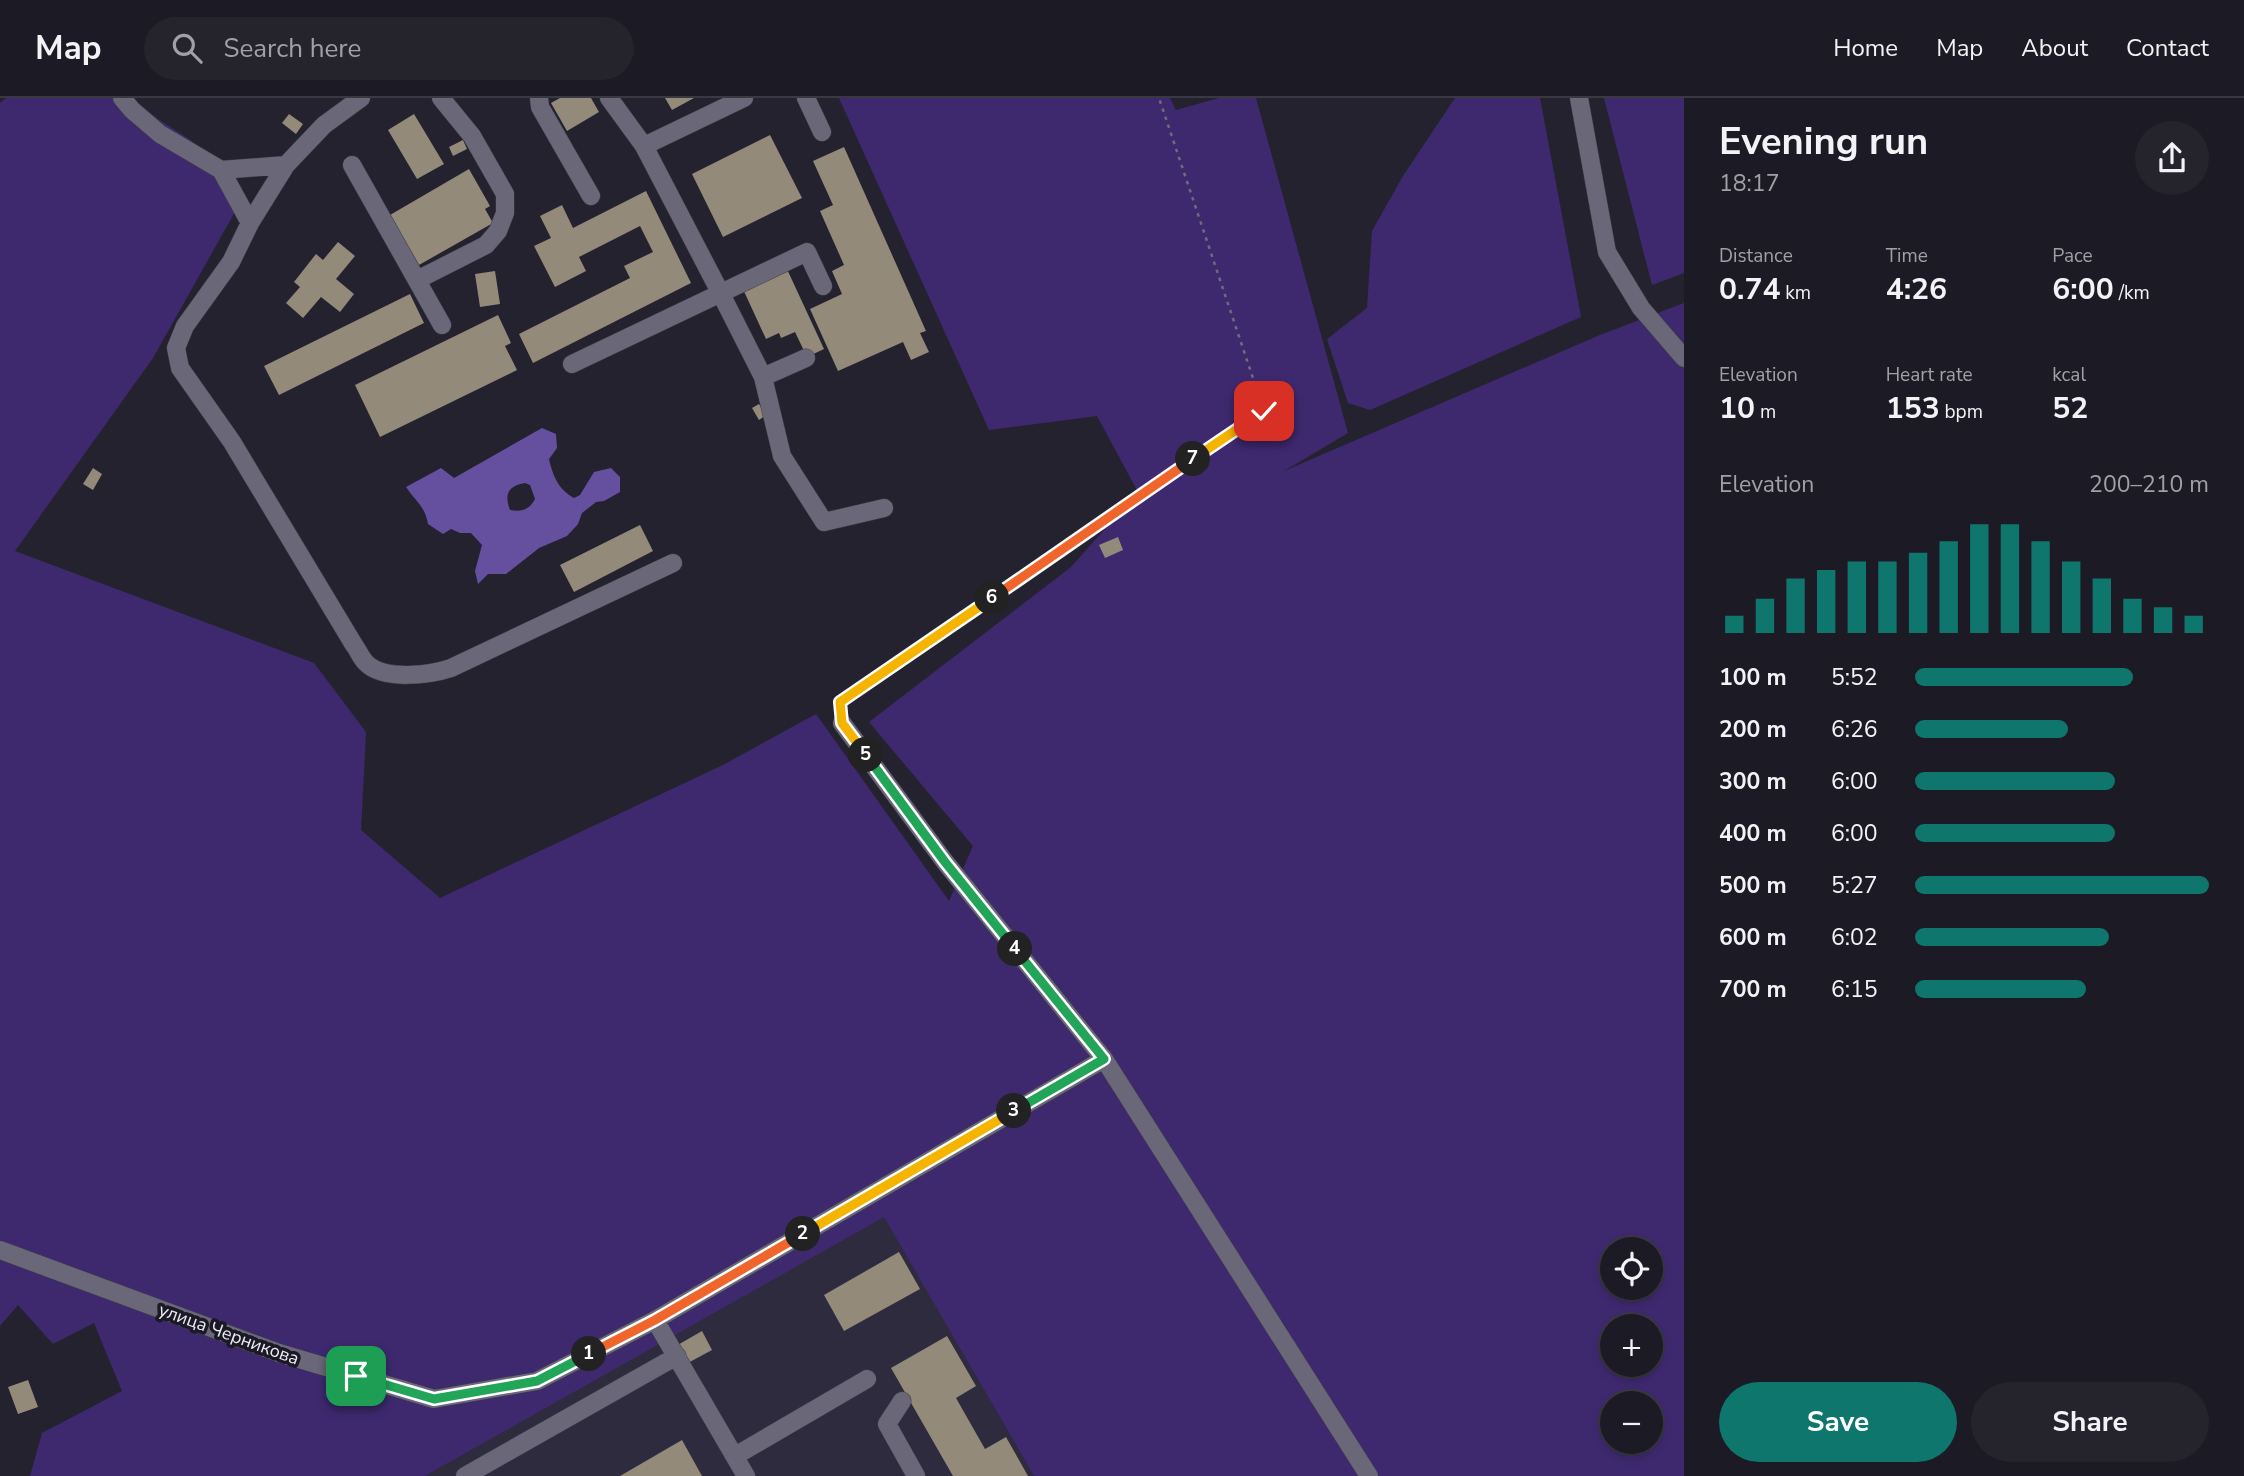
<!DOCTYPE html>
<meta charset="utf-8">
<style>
:root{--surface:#1c1a24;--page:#25232c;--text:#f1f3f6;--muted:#a0a1a6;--line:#3a3841;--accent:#0f766e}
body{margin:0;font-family:"Nunito Sans",sans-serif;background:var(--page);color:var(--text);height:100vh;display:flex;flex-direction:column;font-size:26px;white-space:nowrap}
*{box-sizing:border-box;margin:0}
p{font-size:23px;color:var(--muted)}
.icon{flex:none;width:38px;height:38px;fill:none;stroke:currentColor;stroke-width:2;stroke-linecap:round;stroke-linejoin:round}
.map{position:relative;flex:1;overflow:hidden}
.details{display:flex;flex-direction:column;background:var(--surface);width:560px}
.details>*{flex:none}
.buttons{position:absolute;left:1600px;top:1139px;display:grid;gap:14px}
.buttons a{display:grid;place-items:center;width:63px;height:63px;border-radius:50%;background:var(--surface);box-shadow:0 4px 10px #0003,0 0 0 2px var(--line);font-size:35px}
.pin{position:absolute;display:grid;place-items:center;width:60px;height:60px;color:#fff;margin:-30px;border-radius:14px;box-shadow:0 4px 10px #0006}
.km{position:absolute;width:35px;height:35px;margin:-18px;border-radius:50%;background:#222;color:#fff;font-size:19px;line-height:35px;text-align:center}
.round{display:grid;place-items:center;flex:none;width:74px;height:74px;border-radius:37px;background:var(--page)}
.head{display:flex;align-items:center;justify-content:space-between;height:119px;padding:0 35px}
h1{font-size:38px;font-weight:700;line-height:52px}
.stats{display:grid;grid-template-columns:repeat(3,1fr);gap:10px;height:119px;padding:7px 35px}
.stats div{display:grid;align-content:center}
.stats b{font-size:30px;font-weight:700}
.stats small{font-size:19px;font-weight:400}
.stats p{font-size:19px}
.chart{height:196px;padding:14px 35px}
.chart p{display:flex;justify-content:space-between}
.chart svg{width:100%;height:126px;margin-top:7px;stroke:var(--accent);stroke-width:6}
.action{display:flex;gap:14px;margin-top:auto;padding:14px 35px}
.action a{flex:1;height:80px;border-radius:42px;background:var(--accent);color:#fff;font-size:28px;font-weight:700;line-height:80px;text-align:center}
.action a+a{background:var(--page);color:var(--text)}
ul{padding:0 35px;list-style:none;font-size:23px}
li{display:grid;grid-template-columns:112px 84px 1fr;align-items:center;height:52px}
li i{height:18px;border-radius:9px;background:var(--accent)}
header{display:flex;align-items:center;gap:42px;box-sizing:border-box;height:98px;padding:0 35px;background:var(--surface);border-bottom:2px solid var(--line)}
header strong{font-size:33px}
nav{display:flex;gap:38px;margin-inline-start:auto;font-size:24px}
.search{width:490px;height:63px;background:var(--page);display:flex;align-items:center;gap:18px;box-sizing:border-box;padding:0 24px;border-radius:38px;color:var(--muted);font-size:26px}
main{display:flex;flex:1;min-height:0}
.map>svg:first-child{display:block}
</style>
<header>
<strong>Map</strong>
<div class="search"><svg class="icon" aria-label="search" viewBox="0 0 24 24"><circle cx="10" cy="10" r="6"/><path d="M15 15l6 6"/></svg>Search here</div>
<nav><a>Home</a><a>Map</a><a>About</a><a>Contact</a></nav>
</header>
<main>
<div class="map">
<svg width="1684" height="1378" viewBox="0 0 1684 1378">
<rect width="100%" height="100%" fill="#252230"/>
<path fill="#2f2b3f" d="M884,1118L1034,1378H425L666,1240Z"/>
<path fill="#3e296f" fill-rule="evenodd" d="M6,0H132L158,21L192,43L236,112L153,260L15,453L314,565L366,634L361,732L440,800L723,667L816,616L949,803L973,748L869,624L1071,469L1138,394L1097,318L989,332L839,0H1170L1176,12L1219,0H1256L1348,335L1284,373L1600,237L1684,205V1378H1034L884,1119L425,1378H30L42,1335L122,1293L94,1225L53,1246L18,1207L0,1228V5ZM1612,1152H1650V1190H1612ZM1612,1228H1650V1267H1612ZM1612,1306H1650V1344H1612Z
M1455,0H1540L1581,219L1370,312L1348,305L1327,241L1367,210L1372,133L1403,78Z
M1604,0H1684V175L1652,187Z"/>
<path fill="#6550a0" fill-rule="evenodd" d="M542,330L556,336L557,350L549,361C553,378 558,391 574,400L580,397L594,374L611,370L620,379V394L604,403L596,404L582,415L578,426L567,438L539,450L506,476H488L478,486L475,473L482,447L471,435H460L451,431L443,436L428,426C425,408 416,404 406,389L441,370L454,380ZM525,385L530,387L535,401C529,412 522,414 510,412C504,396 508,388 525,385Z"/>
<path fill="#938a7a" d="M560,0H591L599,14L567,33L551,5Z
M665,0H694L672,12Z
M289,16L303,26L296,36L282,25Z
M414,16L444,66L417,81L388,32Z
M770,37L802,100L723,139L692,76Z
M463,42L467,51L453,58L449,49Z
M844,49L926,233L920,235L929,254L911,262L903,244L838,273L810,211L842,196L832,173L844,167L820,113L833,107L813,63Z
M469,71L490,108L485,111L493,125L419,167L390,117Z
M646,93L691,185L533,265L519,236L630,180L624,168L653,154L640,128L579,159L586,173L555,189L534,148L551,140L540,118L562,107L573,130Z
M338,144L355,158L336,181L354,196L340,214L321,199L303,220L286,205L300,189L294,184L316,156L323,162Z
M786,169L824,251L807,259L795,234L781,240L779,235L766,241L742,189Z
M495,173L500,206L480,209L475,176Z
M410,196L424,225L279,297L264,268Z
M498,217L511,245L505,248L517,272L380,339L355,287Z
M759,306L766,317L759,322L752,310Z
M93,370L102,376L93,392L83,386Z
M640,427L653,453L574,494L560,467Z
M1118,439L1123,452L1105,460L1099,447Z
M899,1154L920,1191L844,1233L824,1197Z
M702,1233L712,1252L686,1266L676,1248Z
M947,1238L976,1288L956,1300L985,1351L1006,1339L1028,1378H953L891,1270Z
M28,1282L38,1309L18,1316L8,1289Z
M682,1342L702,1378H620Z"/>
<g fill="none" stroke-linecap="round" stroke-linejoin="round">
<g stroke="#3f3d48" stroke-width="19">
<path id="minor" d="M122,0L132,12L160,36L221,72L286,67
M361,0L324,27L286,67L250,125L231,164L185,228L176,250L180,270L232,344L354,547C358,552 361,560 366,565C384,583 430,577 451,570L673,465
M539,0L540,9L591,98
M609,0L644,48L720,194L763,279L782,358L824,424L884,410
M806,0L822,34
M1579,0L1607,154L1641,210L1684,260
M644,48L744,0
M352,67L442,227
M221,72L250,125
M417,182L486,147L498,133L505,115V96L472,38L441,0
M572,266L807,154L823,188
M763,279L806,260
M842,625L945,764L1104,961L1369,1378
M0,1152L279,1255L434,1301L537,1283L655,1222L1104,961
M655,1222L746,1378
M902,1303L887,1326L916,1378
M735,1358L867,1281
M465,1378L677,1258"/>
</g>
<path stroke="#6e6c78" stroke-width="2.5" stroke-dasharray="3.5 5" stroke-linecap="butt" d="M841,607L840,604L1264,313L1159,0"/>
<use href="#minor" stroke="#6a6778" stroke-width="18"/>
</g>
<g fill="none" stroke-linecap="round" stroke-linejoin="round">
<g stroke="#fff" stroke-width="14">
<path id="split-1" d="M356,1278L434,1301L537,1283L589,1256"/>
</g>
<g stroke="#fff" stroke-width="14">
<path id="split-2" d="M589,1256L655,1222L803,1136"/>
</g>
<g stroke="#fff" stroke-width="14">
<path id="split-3" d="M803,1136L1014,1013"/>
</g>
<g stroke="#fff" stroke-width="14">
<path id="split-4" d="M1014,1013L1104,961L1015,851"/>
</g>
<g stroke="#fff" stroke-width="14">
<path id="split-5" d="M866,657L945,764L1015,851"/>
</g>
<g stroke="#fff" stroke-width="14">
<path id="split-6" d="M866,657L842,625L840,604L992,500"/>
</g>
<g stroke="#fff" stroke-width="14">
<path id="split-7" d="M992,500L1193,361"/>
</g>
<g stroke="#fff" stroke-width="14">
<path id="split-8" d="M1193,361L1264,313"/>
</g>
<use href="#split-1" stroke="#22a559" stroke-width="9"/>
<use href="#split-2" stroke="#f0652b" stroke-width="9"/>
<use href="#split-3" stroke="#f5b400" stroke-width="9"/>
<use href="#split-4" stroke="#22a559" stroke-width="9"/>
<use href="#split-5" stroke="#22a559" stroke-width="9"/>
<use href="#split-6" stroke="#f5b400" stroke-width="9"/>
<use href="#split-7" stroke="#f0652b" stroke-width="9"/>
<use href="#split-8" stroke="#f5b400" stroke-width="9"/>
</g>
<g text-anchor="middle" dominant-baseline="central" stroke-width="7" stroke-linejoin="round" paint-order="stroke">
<g font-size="18" fill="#ecebf4" stroke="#1c1926">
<text transform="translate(229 1236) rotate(20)">улица Черникова</text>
</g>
</g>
</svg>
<div class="buttons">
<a><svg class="icon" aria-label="locate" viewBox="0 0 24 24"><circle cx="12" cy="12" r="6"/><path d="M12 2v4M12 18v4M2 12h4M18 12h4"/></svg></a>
<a>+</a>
<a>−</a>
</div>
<div class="pin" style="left:356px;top:1278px;background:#1e9e55"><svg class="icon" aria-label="arrive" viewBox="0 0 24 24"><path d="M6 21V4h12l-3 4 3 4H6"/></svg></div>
<div class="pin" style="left:1264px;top:313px;background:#d93025"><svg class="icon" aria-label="check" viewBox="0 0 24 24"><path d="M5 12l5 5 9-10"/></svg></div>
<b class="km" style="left:589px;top:1256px">1</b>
<b class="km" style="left:803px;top:1136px">2</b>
<b class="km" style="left:1014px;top:1013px">3</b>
<b class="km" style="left:1015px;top:851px">4</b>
<b class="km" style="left:866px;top:657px">5</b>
<b class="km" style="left:992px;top:500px">6</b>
<b class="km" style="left:1193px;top:361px">7</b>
</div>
<section class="details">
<div class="head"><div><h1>Evening run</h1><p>18:17</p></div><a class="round"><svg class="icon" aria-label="share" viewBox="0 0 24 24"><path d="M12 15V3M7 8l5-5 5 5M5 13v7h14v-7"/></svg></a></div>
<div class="stats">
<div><p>Distance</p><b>0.74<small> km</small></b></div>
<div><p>Time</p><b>4:26</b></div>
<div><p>Pace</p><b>6:00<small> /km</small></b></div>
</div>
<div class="stats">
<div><p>Elevation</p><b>10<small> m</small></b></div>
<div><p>Heart rate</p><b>153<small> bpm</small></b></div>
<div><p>kcal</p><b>52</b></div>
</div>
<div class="chart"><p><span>Elevation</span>200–210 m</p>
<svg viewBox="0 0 160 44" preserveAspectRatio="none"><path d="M5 44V38M15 44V32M25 44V25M35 44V22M45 44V19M55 44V19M65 44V16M75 44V12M85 44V6M95 44V6M105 44V12M115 44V19M125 44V25M135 44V32M145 44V35M155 44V38"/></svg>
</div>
<ul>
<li><b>100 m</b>5:52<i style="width:74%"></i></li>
<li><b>200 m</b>6:26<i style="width:52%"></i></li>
<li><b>300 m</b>6:00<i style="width:68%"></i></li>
<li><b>400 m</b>6:00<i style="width:68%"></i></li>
<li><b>500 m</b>5:27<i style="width:100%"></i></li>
<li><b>600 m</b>6:02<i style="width:66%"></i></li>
<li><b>700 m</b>6:15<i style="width:58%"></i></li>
</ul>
<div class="action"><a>Save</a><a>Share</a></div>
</section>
</main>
